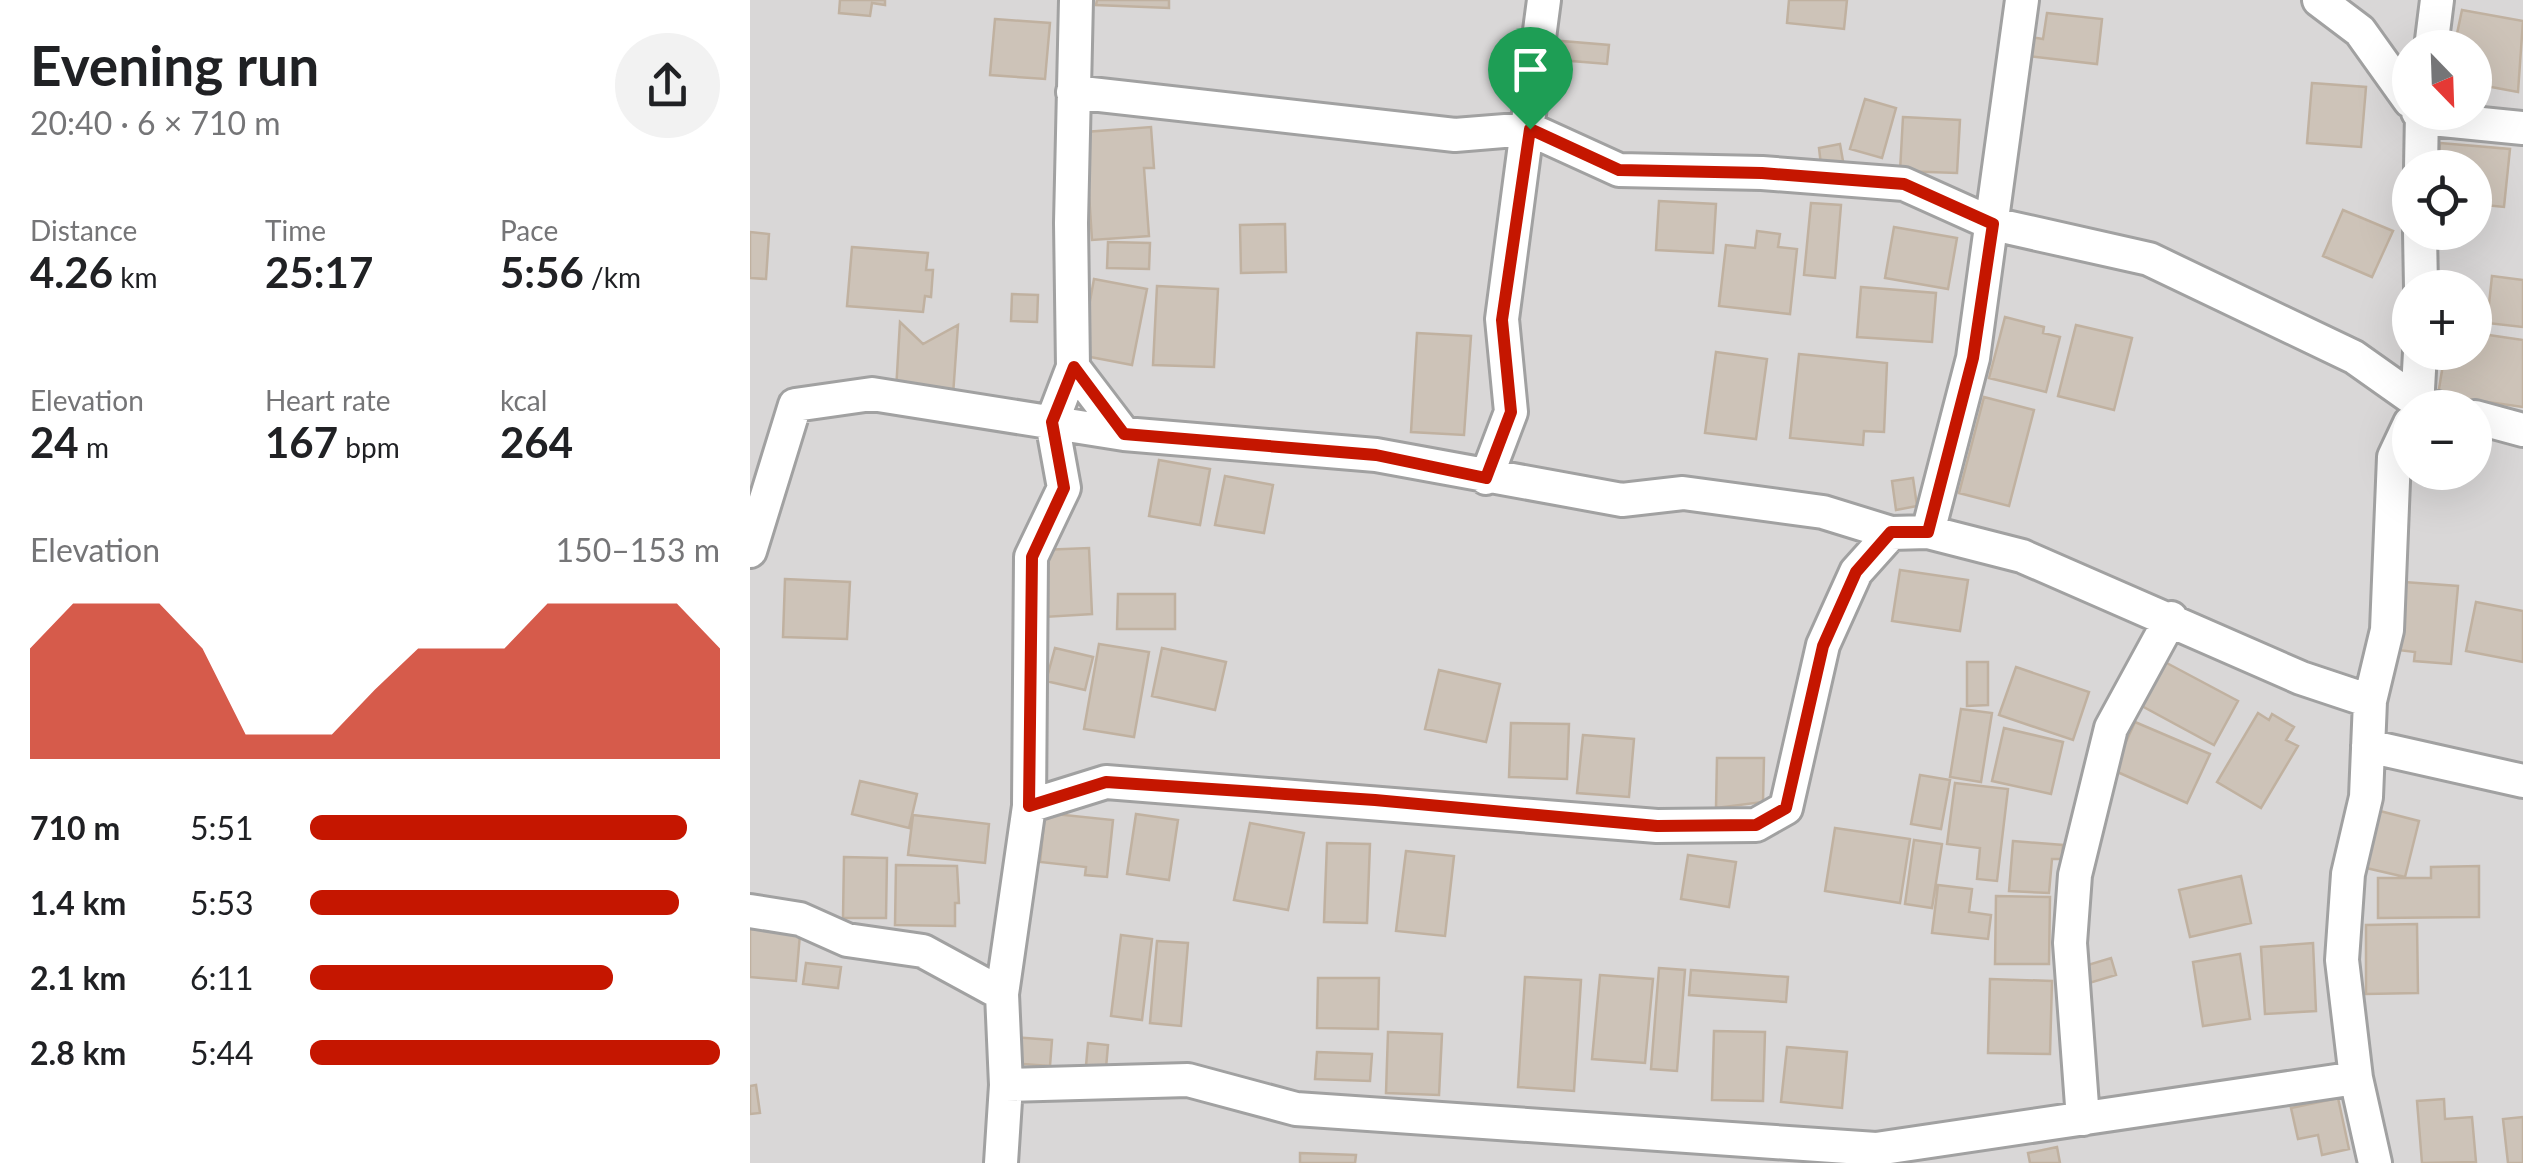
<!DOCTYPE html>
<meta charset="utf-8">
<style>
:root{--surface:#fff;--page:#f2f2f2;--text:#202124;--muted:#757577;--accent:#c51600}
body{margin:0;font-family:Lato,sans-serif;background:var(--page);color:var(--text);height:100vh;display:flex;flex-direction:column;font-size:38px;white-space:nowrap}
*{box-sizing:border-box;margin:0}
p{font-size:32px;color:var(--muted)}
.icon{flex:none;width:55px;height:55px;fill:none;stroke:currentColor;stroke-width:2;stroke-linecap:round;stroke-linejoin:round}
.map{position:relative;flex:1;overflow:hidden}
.sheet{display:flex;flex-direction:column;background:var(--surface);width:750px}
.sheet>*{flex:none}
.needle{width:65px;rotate:157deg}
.buttons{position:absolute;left:1642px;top:30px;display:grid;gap:20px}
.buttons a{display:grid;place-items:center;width:100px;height:100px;border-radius:50%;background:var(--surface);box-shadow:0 10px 40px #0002;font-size:50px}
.pin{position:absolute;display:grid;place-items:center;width:85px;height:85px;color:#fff;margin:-102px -42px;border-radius:50% 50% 50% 0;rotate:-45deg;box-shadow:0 0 10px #0007}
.pin .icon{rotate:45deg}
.round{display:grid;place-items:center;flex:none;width:105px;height:105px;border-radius:52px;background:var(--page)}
.headline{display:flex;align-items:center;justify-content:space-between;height:170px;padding:0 30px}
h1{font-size:55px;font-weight:700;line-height:75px}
.metrics{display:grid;grid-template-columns:repeat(3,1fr);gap:15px;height:170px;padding:10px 30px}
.metrics div{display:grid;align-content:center}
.metrics b{font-size:42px;font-weight:700}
.metrics small{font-size:28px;font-weight:400}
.metrics p{font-size:28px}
.chart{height:280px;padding:20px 30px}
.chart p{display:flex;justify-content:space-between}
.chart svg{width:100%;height:180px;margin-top:10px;fill:var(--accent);opacity:.7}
ul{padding:0 30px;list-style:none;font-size:32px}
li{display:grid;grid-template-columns:160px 120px 1fr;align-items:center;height:75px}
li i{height:25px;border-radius:12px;background:var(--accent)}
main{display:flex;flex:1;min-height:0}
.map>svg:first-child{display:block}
</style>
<main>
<section class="sheet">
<div class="headline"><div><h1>Evening run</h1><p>20:40 · 6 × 710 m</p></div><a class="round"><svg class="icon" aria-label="share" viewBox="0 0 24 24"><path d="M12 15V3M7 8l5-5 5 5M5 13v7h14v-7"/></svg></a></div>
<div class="metrics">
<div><p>Distance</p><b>4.26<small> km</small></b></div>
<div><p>Time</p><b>25:17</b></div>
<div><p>Pace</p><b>5:56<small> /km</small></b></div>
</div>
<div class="metrics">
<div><p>Elevation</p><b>24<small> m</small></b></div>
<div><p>Heart rate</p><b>167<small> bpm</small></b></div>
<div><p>kcal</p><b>264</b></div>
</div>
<div class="chart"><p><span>Elevation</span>150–153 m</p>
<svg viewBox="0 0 160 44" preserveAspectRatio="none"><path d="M0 44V17L10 6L20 6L30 6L40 17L50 38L60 38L70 38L80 27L90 17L100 17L110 17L120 6L130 6L140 6L150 6L160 17V44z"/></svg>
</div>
<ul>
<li><b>710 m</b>5:51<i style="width:92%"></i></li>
<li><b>1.4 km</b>5:53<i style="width:90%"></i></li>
<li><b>2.1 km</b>6:11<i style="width:74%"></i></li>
<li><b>2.8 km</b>5:44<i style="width:100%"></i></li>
</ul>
</section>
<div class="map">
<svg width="1773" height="1163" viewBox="0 0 1773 1163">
<rect width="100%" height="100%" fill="#edeadf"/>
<path fill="#d9d7d7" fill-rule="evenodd" d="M0,0H1773V1163H0ZM1660,48H1725V112H1660ZM1660,168H1725V232H1660ZM1660,288H1725V352H1660ZM1660,408H1725V472H1660Z"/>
<path fill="#cdc3b8" stroke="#c0b1a0" stroke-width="2.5" d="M90,0H135V5L122,3L120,16L89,13Z
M347,0H419V8L346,5Z
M1039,0H1097L1094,29L1037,23Z
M1712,10L1773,21L1768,92L1725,84V48H1704Z
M1297,13L1352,19L1347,64L1278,56L1280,37L1293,39Z
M245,19L300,23L295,79L240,75Z
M812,41L859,45L857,64L810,60Z
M1562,83L1616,87L1611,147L1557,143Z
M1115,99L1146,108L1132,158L1100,149Z
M1153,117L1210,120L1207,173L1150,171Z
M401,127L404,168H394L399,236L342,240L335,132Z
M1690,143L1760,149L1754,207L1725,204V168H1688Z
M1090,144L1093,161L1071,165L1069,148Z
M909,201L966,204L963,253L906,250Z
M1061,203L1091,205L1085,278L1054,275Z
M1593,210L1643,231L1622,277L1573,256Z
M535,224L536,272L491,273L490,225Z
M1144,227L1207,238L1198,289L1135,278Z
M1007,231L1030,234L1028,247L1047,249L1040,314L969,306L976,245L1005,248Z
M0,232L19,234L16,279L0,278Z
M358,242L400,243L399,269L357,268Z
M102,247L178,253L176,270H183L181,297L175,296L173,312L97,306Z
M1742,276L1773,280V327L1737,323Z
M344,279L397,289L382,365L330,355Z
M407,286L468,289L464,367L403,365Z
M1111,287L1186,293L1182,342L1107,337Z
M262,294L288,295L287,322L261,321Z
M1255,317L1294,327L1293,333L1310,337L1296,392L1239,378Z
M150,322L173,344L208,325L203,395L146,391Z
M1326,325L1382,338L1364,410L1308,396Z
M667,333L721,336L714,435L661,432Z
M1725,333L1773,340V407L1688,395L1695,352H1725Z
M966,352L1017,359L1006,439L955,433Z
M1049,354L1137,363L1134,432L1114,431L1113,445L1040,438Z
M1234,397L1284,410L1259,506L1209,493Z
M409,460L460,469L450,525L399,516Z
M475,476L523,485L514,533L465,525Z
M1163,478L1167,506L1146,510L1142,481Z
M339,548L342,614L294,617L291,550Z
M1150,570L1218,580L1210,631L1142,621Z
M35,579L100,582L97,639L33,637Z
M1654,582L1708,586L1701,664L1664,661L1665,652L1648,650Z
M368,594H425V629H367Z
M1726,602L1773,611V662L1716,651Z
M349,644L399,652L384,737L334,729Z
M305,648L343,657L335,690L296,681Z
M412,648L476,662L465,710L402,696Z
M1413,661L1488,701L1464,745L1390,705Z
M1217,662H1238V705L1217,706Z
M1266,667L1339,692L1323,740L1249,715Z
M689,670L750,684L736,742L675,729Z
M1211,709L1242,713L1231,782L1200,777Z
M1508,713L1519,720L1522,714L1544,727L1536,740L1548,746L1511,808L1467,782Z
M1385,722L1460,754L1437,803L1363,770Z
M761,723L819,724L817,779L759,777Z
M1254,728L1313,742L1301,794L1242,781Z
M833,735L884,739L879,797L827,793Z
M967,758H1014L1013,802L966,808Z
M1170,775L1200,780L1191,829L1161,824Z
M110,781L167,794L159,828L102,814Z
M1205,783L1258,789L1247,881L1227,879L1230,848L1197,844Z
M1626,810L1669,821L1655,877L1612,867Z
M295,813L363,820L357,877L335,875L336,867L290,862Z
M386,814L428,820L419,880L377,874Z
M163,815L239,824L235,863L158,855Z
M500,823L554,833L538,910L484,900Z
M1085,828L1160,839L1150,903L1075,891Z
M1164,840L1192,844L1182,908L1155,904Z
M1263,841L1313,845L1312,859H1302L1299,893L1259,891Z
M577,843L620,844L617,923L574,922Z
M656,851L704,856L695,936L646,931Z
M938,855L986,862L979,907L931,899Z
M94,857L137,858L136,918H93Z
M146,865L207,866L209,903H205V926L145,925Z
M1729,866V917L1628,918V878H1681V867Z
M1491,876L1501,923L1440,937L1429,890Z
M1188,885L1222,889L1219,912L1241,915L1238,939L1182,933Z
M1246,896L1300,897L1299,964H1245Z
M1667,924L1668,993L1616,994V925Z
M0,929L50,934L46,981L0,977Z
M371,935L402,939L392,1020L361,1016Z
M407,941L438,943L431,1026L400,1023Z
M1563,943L1566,1011L1515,1014L1511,947Z
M1490,954L1500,1019L1453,1026L1443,962Z
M1361,958L1366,975L1336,984L1331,967Z
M56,963L91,967L88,988L53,984Z
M909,968L935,970L927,1071L901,1069Z
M941,970L1038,977L1036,1002L939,995Z
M850,975L903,979L895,1063L842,1059Z
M775,977L831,980L824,1091L768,1087Z
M568,978H629L628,1029L567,1028Z
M1240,979L1302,981L1300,1054L1238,1053Z
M964,1031L1015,1032L1013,1101L962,1100Z
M638,1032L692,1034L689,1095L636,1093Z
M263,1037L302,1040L300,1066L261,1063Z
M338,1043L358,1045L356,1068L336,1066Z
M1037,1047L1097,1052L1092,1108L1031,1102Z
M567,1052L622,1054L620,1081L565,1079Z
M6,1085L10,1113L0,1114V1086Z
M1588,1098L1599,1149L1572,1155L1568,1135L1548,1139L1541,1108Z
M1694,1099L1695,1119L1722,1117L1726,1162L1672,1163L1667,1101Z
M1773,1117V1163H1758L1753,1119Z
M1307,1147L1310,1163H1280L1278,1153Z
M550,1153L606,1155L605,1163H550Z"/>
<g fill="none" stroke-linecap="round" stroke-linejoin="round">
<g stroke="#a1a1a1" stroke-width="38">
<path id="minor" d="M1569,0L1610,31L1660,101
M1681,48L1687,0
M323,92L705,135L779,129L869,170L1012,173L1154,184L1243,224L1399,259L1604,357L1669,403L1687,408
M1668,112L1672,118L1773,128
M1671,168L1672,112
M1670,232L1671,288
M323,367L374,434
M1667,408L1670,352
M1725,417L1773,430
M736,478L761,412L752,319L794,0
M1178,532L1223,358L1272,0
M0,551L45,405L122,394L374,434L626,455L872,500L933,493L1073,512L1141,533L1178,532L1272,556L1551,678L1620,701
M1618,746L1773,781
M279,806L356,782L907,826L1006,825L1036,808L1073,645L1106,572L1141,533
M0,911L50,919L97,940L173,951L252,994
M256,1085L438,1080L546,1109L1126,1149L1606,1078
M1333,1119L1320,943L1325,875L1361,728L1421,618
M251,1163L256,1085L252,994L279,806L281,557L314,488L302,422L323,367L321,223L326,0
M1625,1163L1606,1078L1592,960L1598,874L1616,797L1620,701L1637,630L1644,457L1660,423"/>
</g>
<use href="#minor" stroke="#fff" stroke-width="32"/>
</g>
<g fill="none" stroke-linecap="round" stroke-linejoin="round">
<g stroke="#fff" stroke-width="20">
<path id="route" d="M780,129L869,170L1012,173L1154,184L1243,224L1223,358L1178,532H1141L1106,572L1073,646L1036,808L1006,825L907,826L625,800L356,782L279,806L282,557L314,488L302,422L324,367L374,434L626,455L736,478L761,412L752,320Z"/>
</g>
<use href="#route" stroke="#c51600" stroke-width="12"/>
</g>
</svg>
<div class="buttons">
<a><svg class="needle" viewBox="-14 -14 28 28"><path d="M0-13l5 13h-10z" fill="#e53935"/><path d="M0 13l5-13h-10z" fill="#757577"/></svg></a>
<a><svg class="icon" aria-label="locate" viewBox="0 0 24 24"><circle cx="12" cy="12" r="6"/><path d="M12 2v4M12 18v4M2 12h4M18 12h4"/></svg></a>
<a>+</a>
<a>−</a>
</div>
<div class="pin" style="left:780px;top:129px;background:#1e9e55"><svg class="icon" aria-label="arrive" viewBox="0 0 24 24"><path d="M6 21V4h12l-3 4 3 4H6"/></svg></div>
</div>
</main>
